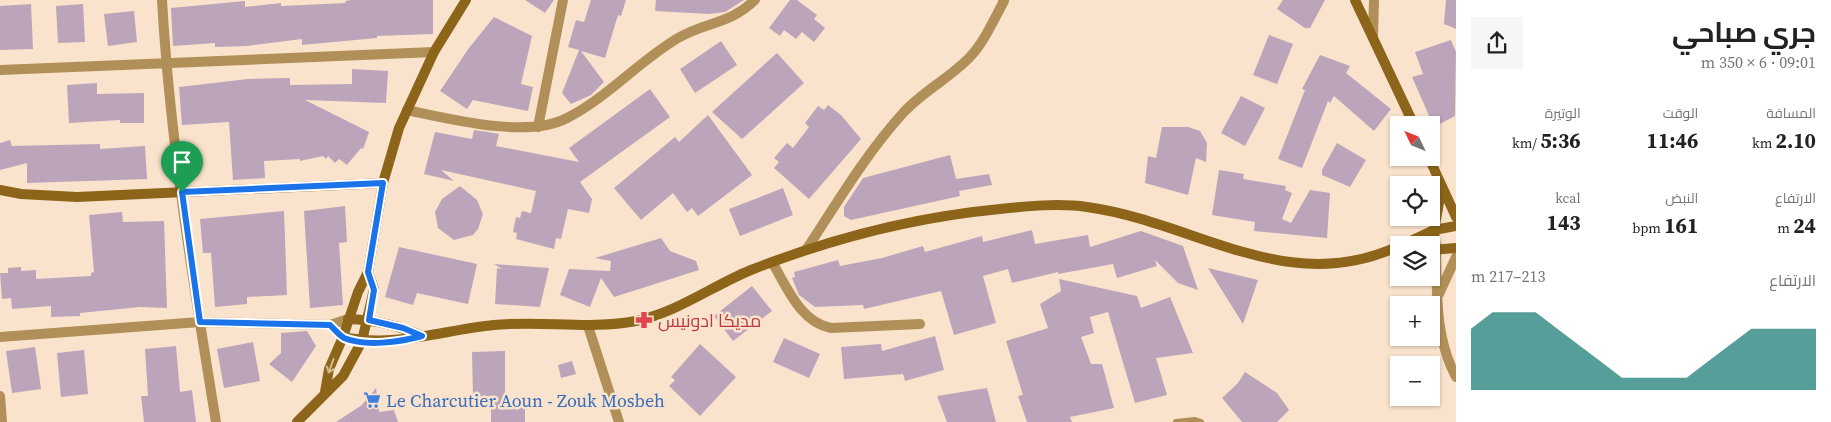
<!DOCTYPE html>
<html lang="ar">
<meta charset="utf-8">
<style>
:root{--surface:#fff;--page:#f6f6f6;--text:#222;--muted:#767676;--accent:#0f766e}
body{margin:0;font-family:"Source Serif 4",Cairo,serif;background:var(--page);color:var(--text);direction:rtl;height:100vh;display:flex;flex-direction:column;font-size:19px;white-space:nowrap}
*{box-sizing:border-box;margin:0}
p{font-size:16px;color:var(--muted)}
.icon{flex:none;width:28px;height:28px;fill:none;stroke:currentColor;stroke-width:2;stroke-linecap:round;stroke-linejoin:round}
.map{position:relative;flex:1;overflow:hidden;direction:ltr}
.details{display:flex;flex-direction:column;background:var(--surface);width:375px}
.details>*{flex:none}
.needle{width:32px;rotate:313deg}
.fabs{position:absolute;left:1390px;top:116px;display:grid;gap:10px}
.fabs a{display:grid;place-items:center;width:50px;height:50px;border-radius:0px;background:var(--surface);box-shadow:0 1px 4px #0004;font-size:25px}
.pin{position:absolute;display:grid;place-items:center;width:42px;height:42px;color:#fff;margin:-51px -21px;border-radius:50% 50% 50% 0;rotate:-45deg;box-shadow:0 0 5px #0007}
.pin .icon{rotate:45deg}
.round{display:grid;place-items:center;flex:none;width:52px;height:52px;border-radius:0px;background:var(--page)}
.overview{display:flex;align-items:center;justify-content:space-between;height:85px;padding:0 15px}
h1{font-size:28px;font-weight:700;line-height:38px}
.metrics{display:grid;grid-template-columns:repeat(3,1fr);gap:8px;height:85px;padding:5px 15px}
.metrics div{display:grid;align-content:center}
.metrics b{font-size:21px;font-weight:700}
.metrics small{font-size:14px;font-weight:400}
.metrics p{font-size:14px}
.chart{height:140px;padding:10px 15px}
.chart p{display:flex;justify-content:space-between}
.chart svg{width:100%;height:90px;margin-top:5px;fill:var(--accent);opacity:.7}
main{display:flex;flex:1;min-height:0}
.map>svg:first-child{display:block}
</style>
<main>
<section class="details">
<div class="overview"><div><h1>جري صباحي</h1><p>09:01 · 6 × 350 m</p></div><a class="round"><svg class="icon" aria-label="share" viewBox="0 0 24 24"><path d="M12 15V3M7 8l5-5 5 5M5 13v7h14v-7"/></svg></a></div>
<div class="metrics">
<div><p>المسافة</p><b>2.10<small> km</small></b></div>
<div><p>الوقت</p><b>11:46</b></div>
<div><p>الوتيرة</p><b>5:36<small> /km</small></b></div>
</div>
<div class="metrics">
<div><p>الارتفاع</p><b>24<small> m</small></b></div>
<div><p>النبض</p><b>161<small> bpm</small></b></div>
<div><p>kcal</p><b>143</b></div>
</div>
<div class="chart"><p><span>الارتفاع</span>213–217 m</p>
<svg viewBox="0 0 160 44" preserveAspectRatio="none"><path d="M0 44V14L10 6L20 6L30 6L40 14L50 22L60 30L70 38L80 38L90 38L100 38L110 30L120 22L130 14L140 14L150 14L160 14V44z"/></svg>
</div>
</section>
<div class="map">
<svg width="1456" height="422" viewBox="0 0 1456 422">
<rect width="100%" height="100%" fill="#fae3cc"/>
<path fill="#bca5ba" d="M351,0H433V34L377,36V38L302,45V39L247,46L215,47V43L173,46L171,8L245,1V7L281,3V6L346,3L345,1Z
M525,0H554L545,13Z
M591,0H626L621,16L618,15L605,58L581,51L604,82L591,95L571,104L562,93L579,50L568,47L576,20L584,22Z
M656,0H744L725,12L709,14L655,11Z
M790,0H797L817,15L814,19L825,28L814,42L802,32L796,39L784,30L780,36L769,28Z
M1283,0H1325L1310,28H1305L1277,9Z
M1446,0H1456V29L1444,24Z
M31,4L33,49L0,50V6Z
M83,4L85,42L58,43L56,6Z
M134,11L137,42L108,46L104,14Z
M494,17L532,36L521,84L533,87L528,111L473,100L467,109L440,91L469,48Z
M1269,35L1293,44L1277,84L1253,75Z
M1451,40L1456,52L1455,116L1434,127L1412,77L1423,74L1415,52Z
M721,41L737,65L695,93L680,69Z
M777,53L804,83L742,139L712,112Z
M1320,55L1350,66L1346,73L1391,109L1374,131L1334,96L1330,103L1328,101L1302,168L1278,159L1305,90L1302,89Z
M352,69L388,71L386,103L305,100L369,132L363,149L361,148L347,165L339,159L335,163L328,156L326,159L323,156L300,161V159L264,161L265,178L233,180L229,122L182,125L179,87L248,79L290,78V85L352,84Z
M97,83V94L144,93V123H120V120L69,123L67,85Z
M650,89L670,117L580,182L592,199L589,213L568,209L561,239L556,238L554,249L516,239L517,233L513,232L516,217L520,218L522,211L531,213L536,191L441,170L454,181L424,174L435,132L472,139L474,130L494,133L499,134L496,146L579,162L569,148Z
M1241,96L1265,108L1245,146L1221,133Z
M828,105L841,115L861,139L809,199L774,168L779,162L774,158L787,143L793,148L809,127L805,123L818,106L824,110Z
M708,115L752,175L698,216L692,208L687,212L673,193L641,220L614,188L675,137L679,142Z
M1162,127H1188L1200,131L1207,143L1206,162L1196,158L1188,195L1145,183L1148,156L1156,158Z
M10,140L12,146L100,144V149L145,146L147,179L27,183V163L0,170V143Z
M1337,143L1366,160L1350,187L1322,175V170Z
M950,155L956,179L989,174L992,185L959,191L960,196L851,220L844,216V207L863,178Z
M1219,170L1244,174L1243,179L1286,186L1285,190L1292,193L1282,219L1291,223L1310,190L1330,193L1327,238L1254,231L1255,222L1212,215Z
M460,186L477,200L483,214L478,229L473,235L454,240L438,228L435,212L442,199Z
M783,188L793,215L740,236L729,209Z
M345,206L347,242L339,243L343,305L310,308L304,211Z
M284,211L287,295L247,297V304L215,307L211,253H203L200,219Z
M122,212L123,222L164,221L167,308L140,307L80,313V316L51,317V306L12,309L11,298L2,299L0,273H8V268L21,267V271L36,270V279L91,276V273L94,272L89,215Z
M1032,230L1035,244L1088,235L1090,247L1141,231L1183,246L1198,290L1178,283L1155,260L1157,266L1117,278L1113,264L1058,274V272L1012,283L1008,269L983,276L996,323L954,335L941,291L864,309L863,305L815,307L799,295L792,278L795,277L794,272L838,260L840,266L882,258L923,246L925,252L982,236L983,242Z
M661,238L670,251L696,261L699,270L614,297L601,278L590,307L560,295L569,269L610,271L611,261L595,258Z
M399,247L477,264L468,304L417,293L413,305L385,297Z
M494,264L549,268L540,307L495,304L497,268L502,269Z
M1208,268L1258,280L1243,324Z
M1059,279L1137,296L1141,308L1170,297L1193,353L1156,358L1167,395L1135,403L1108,312L1090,317L1094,333L1081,337L1091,364H1102L1114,408L1070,417L1072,422H1027L1018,396L1023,395L1006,341L1048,328L1040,304L1061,291Z
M752,286L772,311L733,341L714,316Z
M307,331L316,346L292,382L269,364L281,353V333Z
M935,336L944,370L905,381L903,374L844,379L841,347L881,344L882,351Z
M784,338L820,354L809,378L773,362Z
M253,342L260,381L224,388L217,349Z
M700,344L736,377L700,416L669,386L675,380L671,377Z
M176,346L180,392L192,390L196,422H144L141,396H148L145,349Z
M35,347L41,389L12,393L6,351Z
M84,350L88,394L61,397L57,353Z
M505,351V408H525V422H491V396L473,397L472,352Z
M572,361L576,374L561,378L558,365Z
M1245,372L1277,393L1289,410L1277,422H1242L1222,398L1238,383Z
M376,388L379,412L394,410L398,422H336L362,405Z
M987,388L996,422H947L937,396Z"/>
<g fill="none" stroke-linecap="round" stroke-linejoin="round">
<path stroke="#b18f58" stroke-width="6" d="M1176,422L1195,420L1201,422"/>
<path stroke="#b18f58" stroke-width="10" d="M162,0C170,141 193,282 216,422
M1373,37L1374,0
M0,70L434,52
M407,110C450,119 528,139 567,118C608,97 639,61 678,38C707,21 729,25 755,0
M538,127L563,0
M806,250C837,203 865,155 903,113C922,92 948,79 968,59C984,43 993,21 1004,1L1003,0
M1436,250C1437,294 1435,338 1456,377
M772,262C787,287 800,322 831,328L920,324
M1439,294L1456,257
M588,326L619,422
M0,337L200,322L330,325L348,319
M0,396L2,422"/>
<path stroke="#8d651a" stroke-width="10" d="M1355,0L1414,125
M1429,158L1456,217
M0,190L21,194L77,197L383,183
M1402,245L1434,230L1456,226
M1431,250L1456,248
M1436,250L1434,230L1442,186
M348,319C375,320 398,325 422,336
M343,337C395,348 443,330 494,325C542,320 589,330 636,321C678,312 712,286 751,270C830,239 915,217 1000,209C1028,206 1059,203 1087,207C1196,222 1287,298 1399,246
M325,392L329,369L343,337L358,292L368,272L383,183L399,128L434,52L466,0
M297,422L343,376L362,341L374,289L368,272"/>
</g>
<defs><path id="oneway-shaft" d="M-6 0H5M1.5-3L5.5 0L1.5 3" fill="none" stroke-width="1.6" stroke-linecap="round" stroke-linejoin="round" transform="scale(1.25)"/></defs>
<use stroke="#d4b78e" href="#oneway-shaft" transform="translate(331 366) rotate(110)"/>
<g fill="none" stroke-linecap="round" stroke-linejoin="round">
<g stroke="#fff" stroke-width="10">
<path id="route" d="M383,183L368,272L374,290L369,320L403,328L422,336C400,342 366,347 344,338C339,335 334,329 330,325L200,322L182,192Z"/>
</g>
<use href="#route" stroke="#1a73e8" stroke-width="6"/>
</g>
<defs>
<g id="pharmacy-bare" transform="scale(1.35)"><path d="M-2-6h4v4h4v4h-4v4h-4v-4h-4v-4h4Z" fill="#e0444e" stroke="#fae3cc" stroke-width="2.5" paint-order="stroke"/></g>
<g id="supermarket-bare" transform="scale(1.35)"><path d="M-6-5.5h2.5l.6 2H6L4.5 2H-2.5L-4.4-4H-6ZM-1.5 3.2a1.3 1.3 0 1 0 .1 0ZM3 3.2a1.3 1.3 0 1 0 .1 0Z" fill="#3f7fe0" stroke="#fae3cc" stroke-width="2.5" paint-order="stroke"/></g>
</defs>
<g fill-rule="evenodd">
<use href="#pharmacy-bare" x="644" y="320"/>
<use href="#supermarket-bare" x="372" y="400"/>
</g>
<g text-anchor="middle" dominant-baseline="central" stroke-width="5" stroke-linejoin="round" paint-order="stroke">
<g font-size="18" fill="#be3a42" stroke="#fae3cc" text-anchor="start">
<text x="658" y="320">مديكا ادونيس</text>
</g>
<g font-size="18" fill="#366cbe" stroke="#fae3cc" text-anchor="start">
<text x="386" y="400">Le Charcutier Aoun - Zouk Mosbeh</text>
</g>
</g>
</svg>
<div class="fabs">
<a><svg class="needle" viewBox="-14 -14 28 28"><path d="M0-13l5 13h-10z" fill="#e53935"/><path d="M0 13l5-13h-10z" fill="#767676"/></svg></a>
<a><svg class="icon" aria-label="locate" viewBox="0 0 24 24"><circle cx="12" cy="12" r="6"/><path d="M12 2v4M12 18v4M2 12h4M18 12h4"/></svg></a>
<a><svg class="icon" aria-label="layers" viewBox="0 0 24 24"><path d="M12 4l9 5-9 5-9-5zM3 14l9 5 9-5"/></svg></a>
<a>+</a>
<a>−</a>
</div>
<div class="pin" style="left:182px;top:192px;background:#1e9e55"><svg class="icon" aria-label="arrive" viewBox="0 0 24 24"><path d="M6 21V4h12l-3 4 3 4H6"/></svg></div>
</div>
</main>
